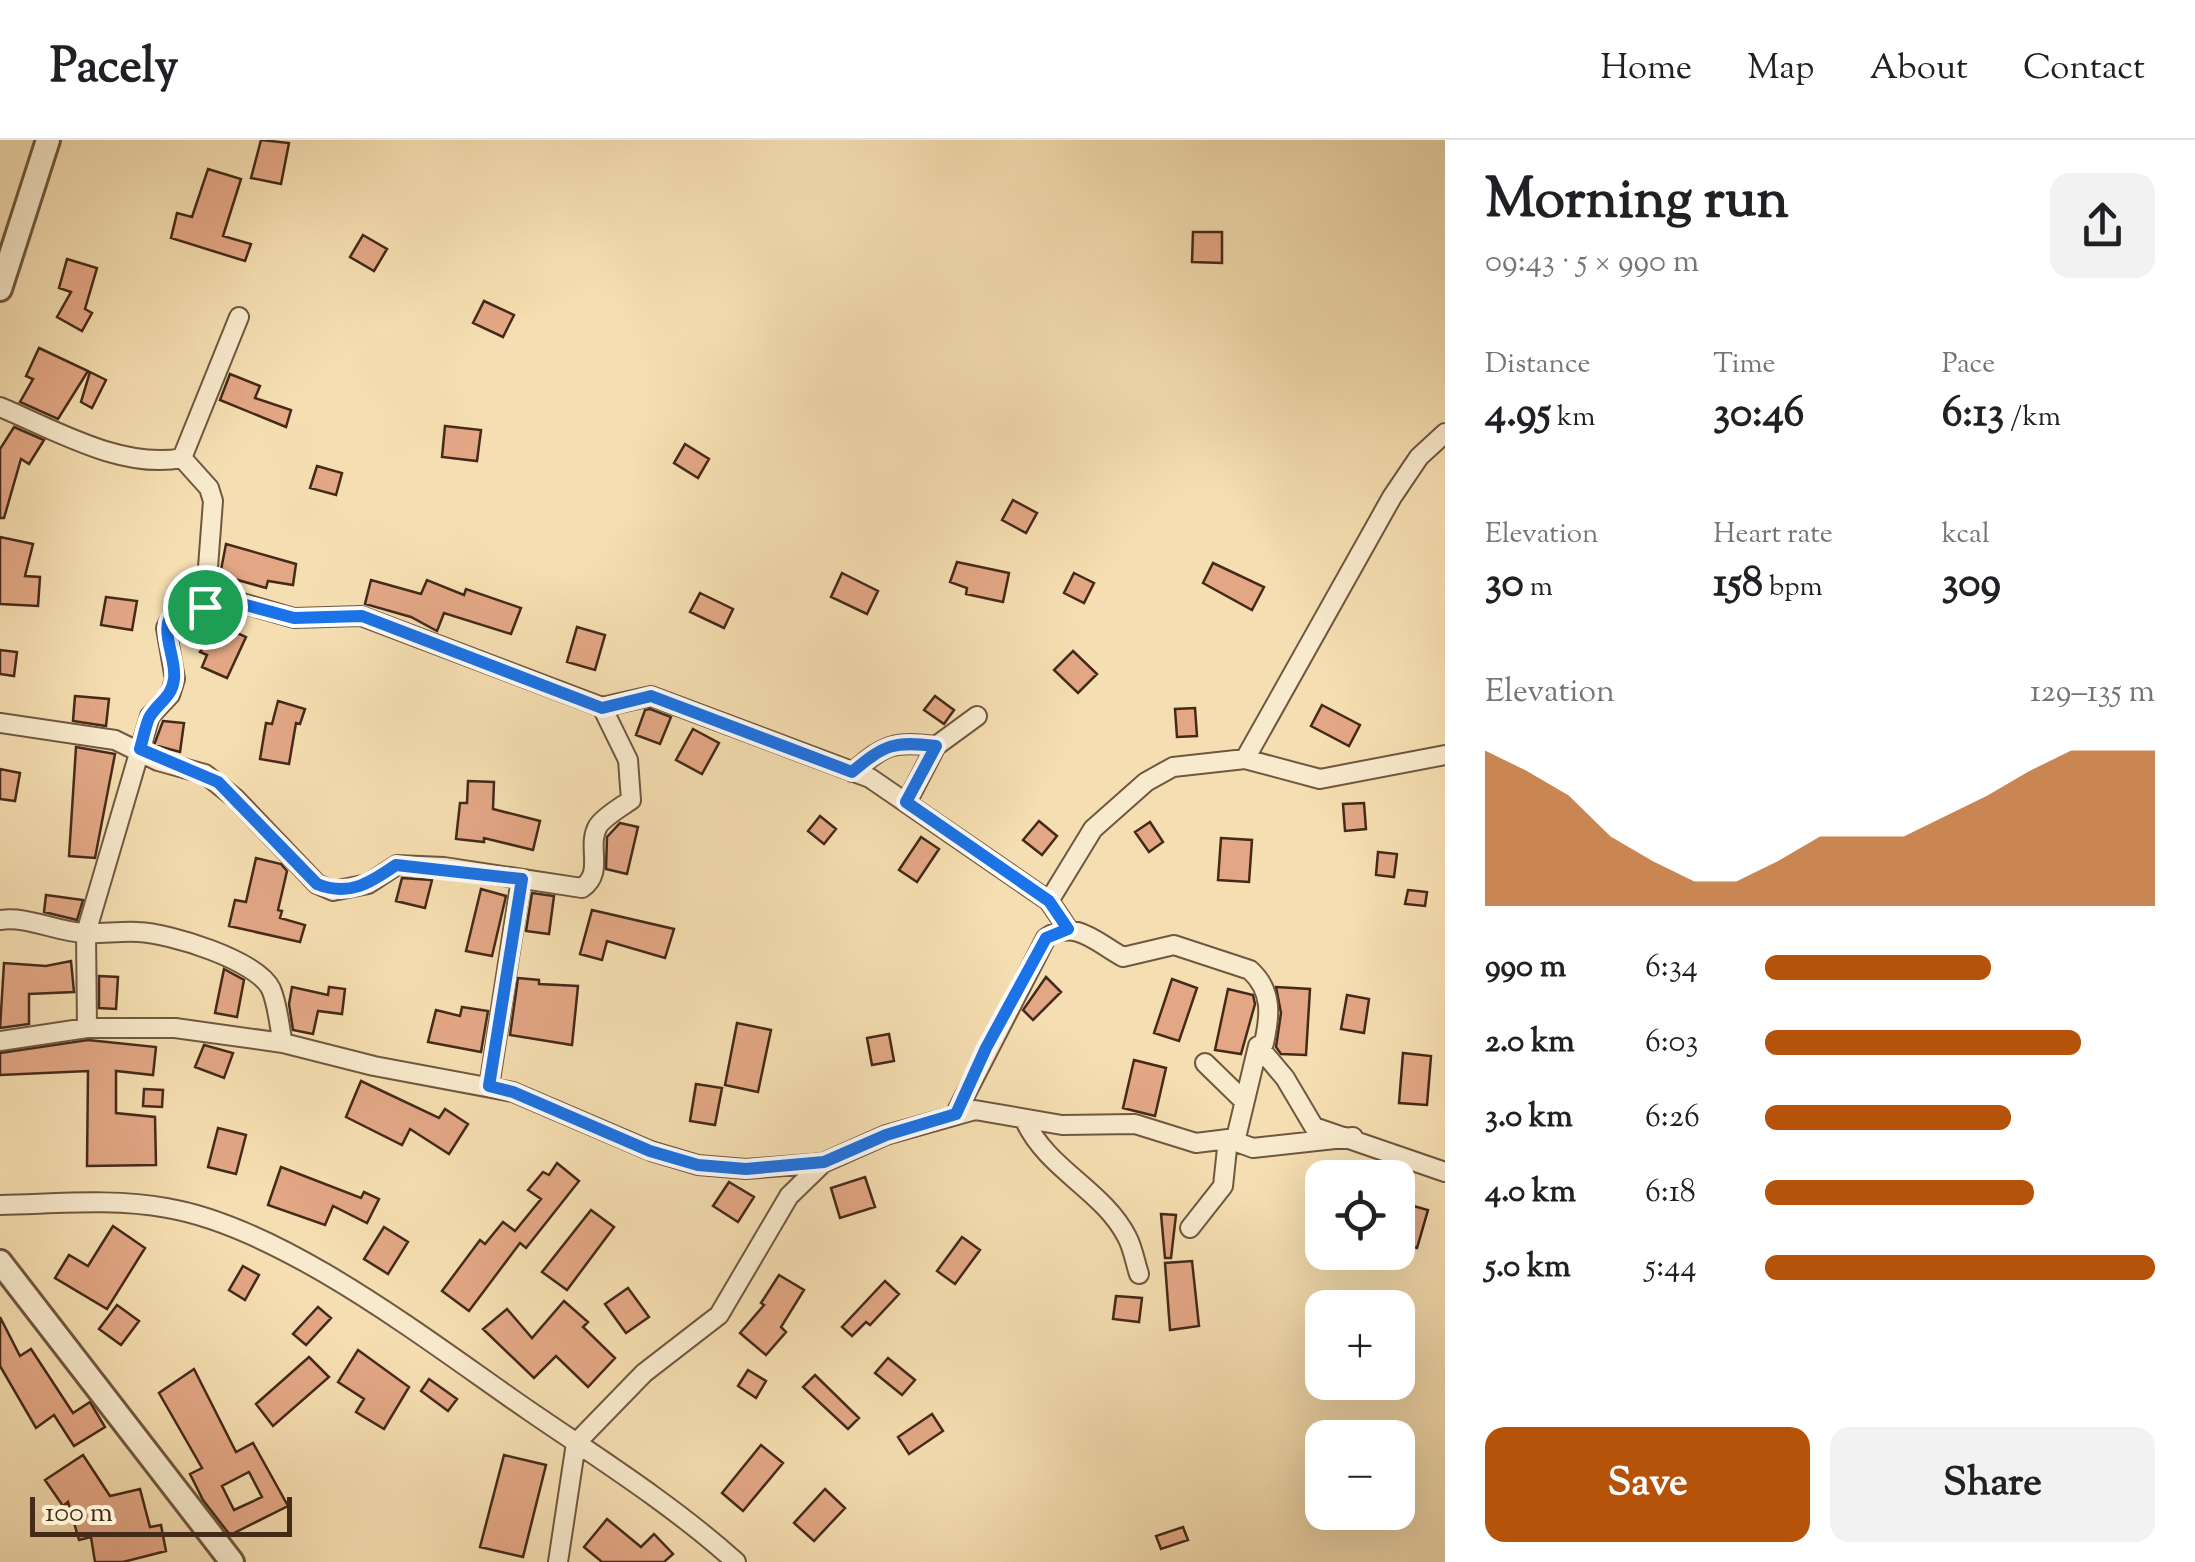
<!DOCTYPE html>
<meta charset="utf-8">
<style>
:root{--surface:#fff;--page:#f2f2f2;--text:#202124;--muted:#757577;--line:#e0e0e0;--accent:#b45309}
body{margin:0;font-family:"Sorts Mill Goudy",serif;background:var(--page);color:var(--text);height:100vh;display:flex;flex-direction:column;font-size:38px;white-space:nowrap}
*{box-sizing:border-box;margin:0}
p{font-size:32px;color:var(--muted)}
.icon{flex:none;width:55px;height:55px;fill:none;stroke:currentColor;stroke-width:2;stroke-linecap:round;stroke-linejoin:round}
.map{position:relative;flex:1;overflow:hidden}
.side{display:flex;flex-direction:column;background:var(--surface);width:750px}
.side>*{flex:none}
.fabs{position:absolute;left:1305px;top:1020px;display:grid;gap:20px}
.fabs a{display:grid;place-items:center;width:110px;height:110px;border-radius:20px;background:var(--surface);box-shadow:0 10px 40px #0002;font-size:50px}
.scale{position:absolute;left:30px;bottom:25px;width:262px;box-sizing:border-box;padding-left:10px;border:5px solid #442a19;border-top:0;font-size:28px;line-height:35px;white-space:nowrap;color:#442a19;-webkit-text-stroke:8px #f8eacc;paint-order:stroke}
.pin{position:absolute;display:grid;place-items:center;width:85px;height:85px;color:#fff;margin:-42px;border:5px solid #fff;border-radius:50%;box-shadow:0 2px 10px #0007}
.round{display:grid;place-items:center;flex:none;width:105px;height:105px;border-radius:20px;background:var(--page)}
.overview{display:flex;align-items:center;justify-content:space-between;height:170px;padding:0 40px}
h1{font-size:55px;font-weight:700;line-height:75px}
.stats{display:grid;grid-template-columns:repeat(3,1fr);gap:15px;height:170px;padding:10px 40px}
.stats div{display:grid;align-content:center}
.stats b{font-size:42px;font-weight:700}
.stats small{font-size:28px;font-weight:400}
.stats p{font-size:28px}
.chart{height:280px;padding:20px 40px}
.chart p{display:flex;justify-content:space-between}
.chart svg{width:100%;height:180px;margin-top:10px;fill:var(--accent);opacity:.7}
.cta{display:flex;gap:20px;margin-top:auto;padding:20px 40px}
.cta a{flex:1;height:115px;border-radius:20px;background:var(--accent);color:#fff;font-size:40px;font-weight:700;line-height:115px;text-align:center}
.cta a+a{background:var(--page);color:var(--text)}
ul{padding:0 40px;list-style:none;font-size:32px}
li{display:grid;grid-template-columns:160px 120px 1fr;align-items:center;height:75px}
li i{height:25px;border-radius:12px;background:var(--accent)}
header{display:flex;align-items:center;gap:60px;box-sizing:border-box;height:140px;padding:0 50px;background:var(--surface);border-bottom:2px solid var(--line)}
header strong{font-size:48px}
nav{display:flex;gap:55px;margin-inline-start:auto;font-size:35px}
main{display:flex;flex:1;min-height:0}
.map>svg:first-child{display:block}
</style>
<header>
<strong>Pacely</strong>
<nav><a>Home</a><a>Map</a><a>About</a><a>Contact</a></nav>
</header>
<main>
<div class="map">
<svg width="1445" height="1422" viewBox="0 0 1445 1422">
<rect width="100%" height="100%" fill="#f5deb1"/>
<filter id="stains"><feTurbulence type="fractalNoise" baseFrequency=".002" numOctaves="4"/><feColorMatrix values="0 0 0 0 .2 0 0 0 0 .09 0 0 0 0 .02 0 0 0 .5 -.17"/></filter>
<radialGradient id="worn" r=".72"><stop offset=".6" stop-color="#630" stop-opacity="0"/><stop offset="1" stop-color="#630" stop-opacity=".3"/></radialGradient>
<path fill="#e3a785" stroke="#442a19" stroke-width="2.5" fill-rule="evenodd" d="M261,0L289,3L281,44L251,38Z
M208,29L241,39L223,96L251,104L245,121L171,98L177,73L192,77Z
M1193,92H1222V123L1192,122Z
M363,95L387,109L374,131L350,117Z
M67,119L97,128L85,169L92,173L82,191L57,177L71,152L59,148Z
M484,161L514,175L503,197L473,183Z
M39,208L88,231L58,279L20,262L33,239L26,236Z
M90,232L106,240L92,268L81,262Z
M230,234L260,246L255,258L291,270L286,287L220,260Z
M445,286L481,290L477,321L442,317Z
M14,287L44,300L29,324L21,319L4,378H0V309Z
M685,304L709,319L698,338L674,323Z
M317,326L342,333L336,355L310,348Z
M1013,360L1037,373L1026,393L1002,380Z
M0,397L33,404L25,436L40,437L38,466L0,464Z
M226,404L296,424L293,445L268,441L266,448L220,435Z
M957,422L1009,433L1003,462L966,454L967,448L950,442Z
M1213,423L1264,447L1252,470L1203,443Z
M842,433L878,451L867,474L831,457Z
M1074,433L1094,443L1084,463L1064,453Z
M371,440L421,454L427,440L464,455L466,449L521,468L511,494L444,473L437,491L411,477L365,464Z
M700,453L733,469L724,488L690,472Z
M106,457L137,461L132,490L101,485Z
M218,484L246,497L227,538L202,527L207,515L200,512Z
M577,487L605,495L595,530L567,522Z
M0,510L17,512L14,536L0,534Z
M1073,511L1097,534L1078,553L1054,530Z
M75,556L109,559L106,586L73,581Z
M935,556L954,570L944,584L924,570Z
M278,561L305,569L300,584L296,583L289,624L260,619L266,583L272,584Z
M1322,565L1360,585L1349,606L1311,586Z
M1195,568L1197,596L1177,597L1175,569Z
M650,569L671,577L660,604L636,595L645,570Z
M163,581L184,583L180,612L154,605Z
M693,589L719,603L702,634L676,620Z
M76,607L115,614L95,718L69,716Z
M0,629L20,633L15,661L0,659Z
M468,641L494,642L493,669L540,681L533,710L484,698V702L456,699L460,663H467Z
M1364,663L1366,689L1345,691L1343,664Z
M820,676L836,689L824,704L808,691Z
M1039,681L1057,696L1042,715L1023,700Z
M1150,682L1163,702L1149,712L1135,692Z
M620,683L638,687L627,734L606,729L607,697Z
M921,697L939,709L917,742L899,730Z
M1221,698L1252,700L1249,742L1218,740Z
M1378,712L1397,714L1394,737L1376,735Z
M256,718L281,724L287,731L278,770L282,771L280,778L305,785L300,802L229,786L235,760L246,762Z
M402,738L432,740L425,768L396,761Z
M481,749L506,756L492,816L466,811Z
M1408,750L1427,752L1425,766L1405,764Z
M532,753L554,756L549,794L526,791Z
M46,755L83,760L77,780L44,772Z
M592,770L674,789L665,818L607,801L602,820L580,814Z
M71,821L74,852L29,854V884L0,888L4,823L46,826Z
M224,829L244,840L237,877L215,873Z
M99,836L118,837L116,869L99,868Z
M1046,837L1061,852L1033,880L1023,870Z
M518,838L539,840V844L578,846L572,905L510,895Z
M1172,839L1197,848L1179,901L1154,893Z
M292,847L328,855L329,847L345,849L342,874L318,871L313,894L293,890L289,864Z
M1276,847L1310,849L1306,915L1281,914L1276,907L1281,873Z
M1228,849L1253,855L1255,864L1241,914L1215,910Z
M1347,855L1369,859L1364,893L1341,889Z
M462,867L488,871L481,912L428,902L436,870L460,876Z
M737,883L771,890L758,952L725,945Z
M889,894L894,921L872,925L867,898Z
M88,900L156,907L153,935L116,931V973L155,977L156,1025L87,1026L88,931L0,935V913Z
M204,905L233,913L224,938L195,927Z
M1403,913L1431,916L1427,965L1399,963Z
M1134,920L1166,928L1155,976L1123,968Z
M361,941L439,978L445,969L468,984L449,1014L410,989L402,1005L346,977Z
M696,944L722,948L715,985L690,981Z
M144,949L163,950L162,967L143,966Z
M218,988L246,995L236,1034L208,1027Z
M557,1023L579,1041L526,1108L520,1103L469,1171L442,1151L480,1100L485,1104L503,1082L515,1091L541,1059L528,1050L543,1032L549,1035Z
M281,1027L361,1058L364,1052L379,1059L367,1083L333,1066L325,1085L268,1065Z
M865,1037L875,1067L840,1078L831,1048Z
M729,1042L754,1057L738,1082L713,1066Z
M1410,1065L1428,1070L1417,1108L1399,1103Z
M591,1070L614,1087L567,1150L542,1132Z
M1161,1074L1176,1075L1171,1118H1165Z
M113,1086L145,1108L107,1169L55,1138L69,1115L88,1126Z
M384,1087L408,1102L388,1134L364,1119Z
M962,1097L980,1110L955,1144L937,1131Z
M1192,1121L1199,1186L1170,1190L1165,1123Z
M243,1126L259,1135L245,1160L229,1150Z
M779,1135L804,1150L781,1187L786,1192L766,1215L740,1193L764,1165L761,1163Z
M885,1141L899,1154L870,1185L866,1182L852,1196L842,1187Z
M628,1148L649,1177L626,1193L605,1164Z
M1116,1156L1142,1158L1139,1182L1113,1179Z
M564,1161L588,1182L583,1187L615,1218L588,1247L556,1216L534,1238L483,1189L507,1169L532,1198Z
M117,1165L139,1181L121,1205L99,1189Z
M318,1167L331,1178L306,1205L293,1194Z
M0,1177L20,1216L31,1209L73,1273L90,1262L105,1287L74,1306L54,1275L36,1288L0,1226Z
M358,1210L409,1247L384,1289L356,1272L364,1259L338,1242Z
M309,1217L329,1237L273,1286L256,1264Z
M888,1218L915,1240L902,1255L875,1233Z
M194,1229L236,1312L253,1303L288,1366L230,1395L203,1360L190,1334L202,1328L159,1253ZM249,1332L262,1357L234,1370L222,1346Z
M748,1230L766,1241L756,1258L738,1246Z
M815,1235L859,1278L848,1289L803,1247Z
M429,1239L457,1259L448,1271L421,1251Z
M932,1274L943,1291L909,1314L898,1297Z
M761,1305L783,1323L743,1371L722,1353Z
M83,1315L110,1356L140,1349L150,1387L161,1385L166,1411L123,1422H95L91,1397L79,1400L68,1362L63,1366L45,1340Z
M504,1315L546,1325L523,1417L480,1407Z
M825,1349L845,1368L814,1401L794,1383Z
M607,1379L641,1407L654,1394L673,1414L664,1422H602L584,1407Z
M1183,1387L1188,1400L1161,1409L1156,1396Z"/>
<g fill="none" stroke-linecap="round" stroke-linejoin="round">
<g stroke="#70573f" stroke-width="22">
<path id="minor" d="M0,267C53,289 122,330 182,318
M182,318L209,348L213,361L205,467
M182,318L239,177
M602,567L651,556L870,638L1049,761L1068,789
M0,583L115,600L158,621L205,634L235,658L317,744L333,751L368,744L397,725L444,727L582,748C605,732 586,707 598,686C605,676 621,667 631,660L628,620L602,567L361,476L294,478L242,463L175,470L166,488L175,539L170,555L150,576L86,793L87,888
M1245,619L1392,357L1419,317L1445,293
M853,632C885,604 894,601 936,606L977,576
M907,662L936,606
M1049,761L1093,689L1146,642L1173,627L1245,619L1320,639L1445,615
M0,780C27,776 55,791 83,793C101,794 120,791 138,792C169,793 257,820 271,849C278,865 279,886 283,903
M0,901L87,888H175L283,903L374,926L513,952L651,1011L698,1025L746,1029L823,1023L886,995L975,970L1062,985L1135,984L1196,1003L1228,999L1253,1008L1353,997
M1205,923L1244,961
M489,947L521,739
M956,973L1046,798C1075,778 1097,803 1123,817L1174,805L1250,830C1273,851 1270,876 1264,903L1258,906L1285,938L1314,987L1445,1032
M1025,981C1048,1030 1103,1050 1127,1097C1133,1108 1135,1122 1139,1134
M1235,1002L1258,906
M0,1065C55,1064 112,1058 167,1068C284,1088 429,1202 528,1270C598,1318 673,1365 736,1422
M1190,1088L1223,1046L1228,999
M558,1422L576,1303L644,1233L719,1175L789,1056L823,1023"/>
</g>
<g stroke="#70573f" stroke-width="28">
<path id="tertiary" d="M0,149L48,0
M0,1122L232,1422"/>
</g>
<use href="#minor" stroke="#f8eacc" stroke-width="18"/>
<use href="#tertiary" stroke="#f8eacc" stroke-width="22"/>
</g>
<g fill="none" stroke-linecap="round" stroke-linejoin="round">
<g stroke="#fff" stroke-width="20">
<path id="route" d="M242,464L294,478L362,476L602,568L651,556L852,632C885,604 894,601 936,606L906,662L1049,761L1068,789L1046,798L986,908L956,974L886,995L824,1022L746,1029L698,1025L650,1011L513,952L489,946L522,739L396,725C370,743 349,757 317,744L218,642L140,609C143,599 145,588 149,578C157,563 172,558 174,539C177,517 156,486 176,470Z"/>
</g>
<use href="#route" stroke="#1a73e8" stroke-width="12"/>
</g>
<rect width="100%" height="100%" filter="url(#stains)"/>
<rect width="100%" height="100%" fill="url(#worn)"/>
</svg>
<div class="fabs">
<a><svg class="icon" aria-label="locate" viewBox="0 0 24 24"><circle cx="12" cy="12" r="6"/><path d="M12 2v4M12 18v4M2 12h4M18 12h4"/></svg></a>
<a>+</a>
<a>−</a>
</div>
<div class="scale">100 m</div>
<div class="pin" style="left:205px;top:467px;background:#1e9e55"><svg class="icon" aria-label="arrive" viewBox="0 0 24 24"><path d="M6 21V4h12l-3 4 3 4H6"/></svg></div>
</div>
<section class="side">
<div class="overview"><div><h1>Morning run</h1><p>09:43 · 5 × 990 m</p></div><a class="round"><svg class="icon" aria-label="share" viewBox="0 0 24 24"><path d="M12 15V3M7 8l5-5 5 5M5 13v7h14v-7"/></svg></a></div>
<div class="stats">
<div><p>Distance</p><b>4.95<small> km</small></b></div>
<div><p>Time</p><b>30:46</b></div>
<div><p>Pace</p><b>6:13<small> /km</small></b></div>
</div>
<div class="stats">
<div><p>Elevation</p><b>30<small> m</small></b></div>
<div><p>Heart rate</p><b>158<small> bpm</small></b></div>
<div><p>kcal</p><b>309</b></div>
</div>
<div class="chart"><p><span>Elevation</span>129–135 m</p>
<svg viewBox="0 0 160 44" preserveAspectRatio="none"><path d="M0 44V6L10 11L20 17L30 27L40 33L50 38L60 38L70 33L80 27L90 27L100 27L110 22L120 17L130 11L140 6L150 6L160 6V44z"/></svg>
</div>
<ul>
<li><b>990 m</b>6:34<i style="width:58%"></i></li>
<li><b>2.0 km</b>6:03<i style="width:81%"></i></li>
<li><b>3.0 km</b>6:26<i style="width:63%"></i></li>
<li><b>4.0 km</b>6:18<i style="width:69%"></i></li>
<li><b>5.0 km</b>5:44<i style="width:100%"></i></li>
</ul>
<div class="cta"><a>Save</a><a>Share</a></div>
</section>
</main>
